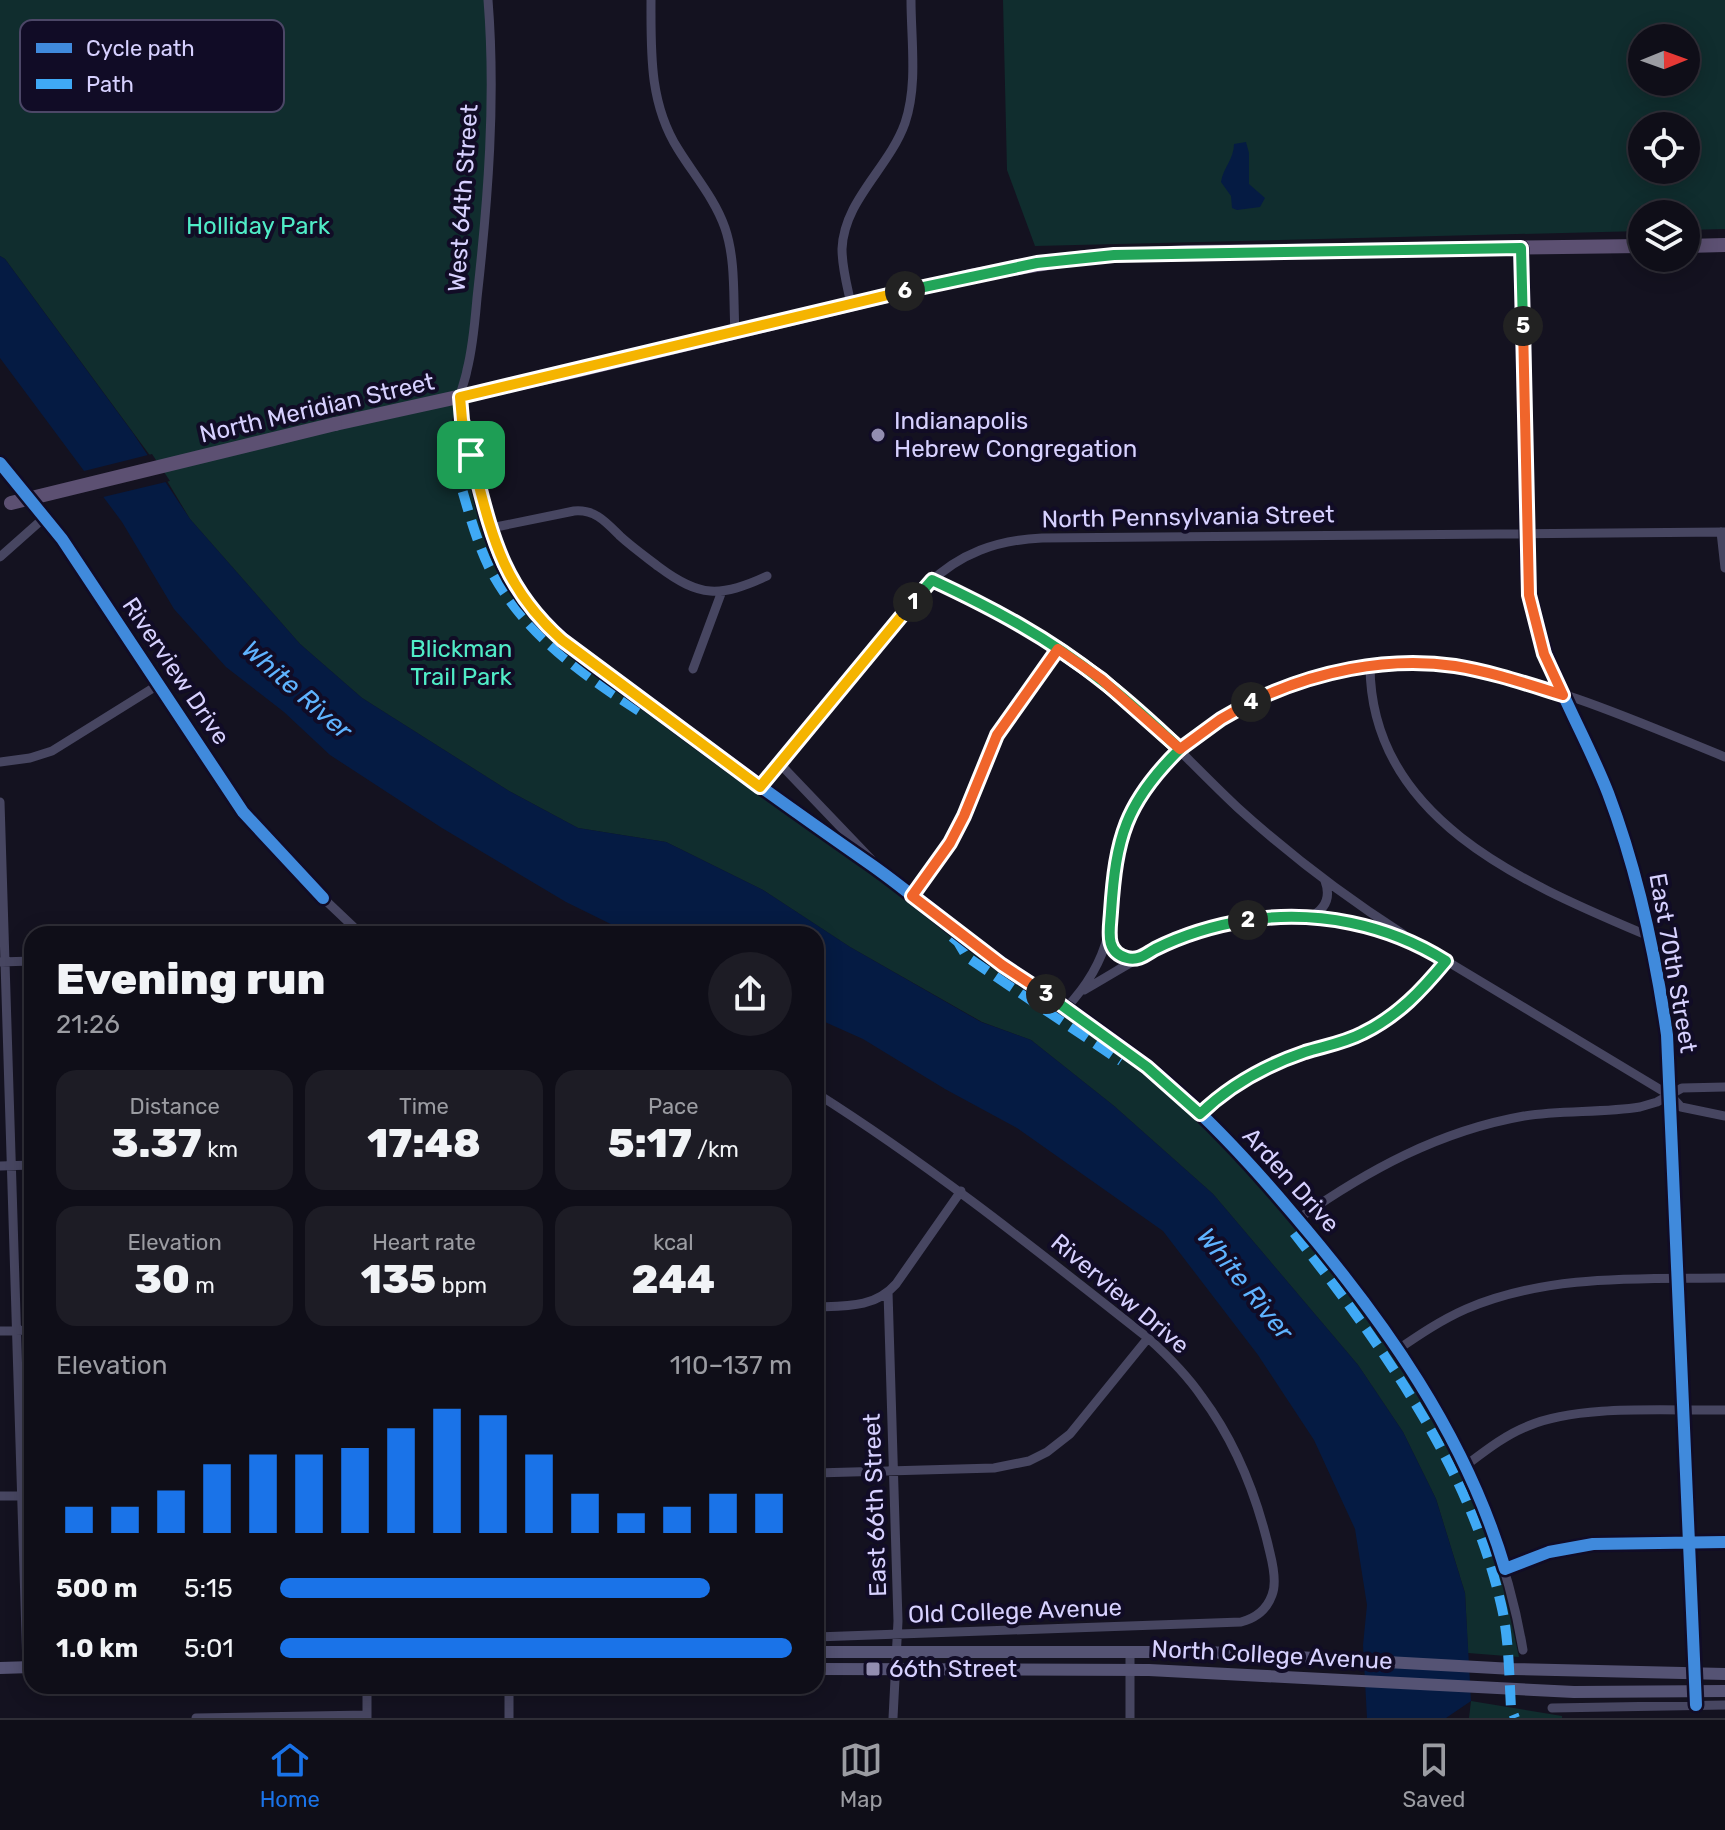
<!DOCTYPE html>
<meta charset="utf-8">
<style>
:root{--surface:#0f0e18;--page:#1d1c25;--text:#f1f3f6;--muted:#9b9ca2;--line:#2f2e37;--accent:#1a73e8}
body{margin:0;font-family:Rubik,sans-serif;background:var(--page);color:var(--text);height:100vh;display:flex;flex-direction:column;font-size:30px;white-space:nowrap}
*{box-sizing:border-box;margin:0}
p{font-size:26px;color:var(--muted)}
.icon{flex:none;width:44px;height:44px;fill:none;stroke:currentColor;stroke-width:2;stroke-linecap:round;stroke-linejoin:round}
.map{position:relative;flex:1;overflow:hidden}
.sheet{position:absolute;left:24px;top:926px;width:800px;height:768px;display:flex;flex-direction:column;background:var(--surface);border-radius:24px;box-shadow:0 4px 20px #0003,0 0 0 2px var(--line)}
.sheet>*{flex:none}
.needle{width:52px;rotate:89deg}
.fabs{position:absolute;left:1628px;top:24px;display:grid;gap:16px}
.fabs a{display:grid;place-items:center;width:72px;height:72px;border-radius:50%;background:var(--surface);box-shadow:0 4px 20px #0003,0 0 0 2px var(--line);font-size:40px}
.pin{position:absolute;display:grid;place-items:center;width:68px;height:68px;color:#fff;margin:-34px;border-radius:16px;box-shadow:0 4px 12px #0006}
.km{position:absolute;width:40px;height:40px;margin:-20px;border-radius:50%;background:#222;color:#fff;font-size:22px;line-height:40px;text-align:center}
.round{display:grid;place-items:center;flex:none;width:84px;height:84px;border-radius:42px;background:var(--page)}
.overview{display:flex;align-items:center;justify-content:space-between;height:136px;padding:0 32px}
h1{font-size:44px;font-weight:800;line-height:60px}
.metrics{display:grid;grid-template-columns:repeat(3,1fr);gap:12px;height:136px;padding:8px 32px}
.metrics div{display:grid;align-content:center;border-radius:20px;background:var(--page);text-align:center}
.metrics b{font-size:40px;font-weight:800}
.metrics small{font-size:22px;font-weight:400}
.metrics p{font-size:22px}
.chart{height:224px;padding:16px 32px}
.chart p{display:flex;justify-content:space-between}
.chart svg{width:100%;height:144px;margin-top:8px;stroke:var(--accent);stroke-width:6}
ul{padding:0 32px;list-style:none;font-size:26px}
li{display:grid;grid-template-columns:128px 96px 1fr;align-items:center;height:60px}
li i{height:20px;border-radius:10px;background:var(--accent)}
.tab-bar{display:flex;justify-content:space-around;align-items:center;height:112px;border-top:2px solid var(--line);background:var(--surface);font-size:22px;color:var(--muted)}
.tab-bar a{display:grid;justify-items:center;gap:4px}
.tab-bar .active{color:var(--accent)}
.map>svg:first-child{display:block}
</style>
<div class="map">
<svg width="1725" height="1718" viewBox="0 0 1725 1718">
<rect width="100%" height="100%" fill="#141220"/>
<path fill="#102d2e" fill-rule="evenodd" d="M0,0H486L490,133L477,302L460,397L450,426L460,441L483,530L498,572L537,627L573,657L914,904L959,938L974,953C1045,1001 1121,1048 1185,1106C1257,1171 1317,1248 1373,1327C1410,1380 1445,1434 1471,1494C1494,1546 1507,1601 1519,1657L1468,1653L1465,1593L1436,1499L1403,1432L1358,1365L1213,1194L1114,1106L1031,1040L982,1022L850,947L763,890L666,842L578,828L509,791L362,698L300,644L190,519L160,469L5,259L0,256Z
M1003,0H1725V229L1686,230V214H1642V231L1035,246L1007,170ZM1642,38H1686V82H1642ZM1642,126H1686V170H1642Z
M1471,1701L1562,1716V1718H1469Z"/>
<path fill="#051b43" d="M1246,142L1249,153V184L1265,198L1260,207L1237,210L1232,208L1231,196L1221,182C1223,168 1234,159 1234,144Z
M0,256L5,259L133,433L190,519L300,644L362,698L509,791L578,828L666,842L763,890L850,947L981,1022L1031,1040L1114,1106L1213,1194L1358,1365L1403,1432L1436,1499L1465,1593L1471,1701L1446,1718H1367L1363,1645L1367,1605L1355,1529L1314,1440L1258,1355L1163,1231L1017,1128L945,1089L863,1039L816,1018V934H631L566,902L442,828L330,755L284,712L226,667L174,609L122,522L0,358Z"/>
<path fill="#141220" d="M152,454L170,481L99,498L80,472Z"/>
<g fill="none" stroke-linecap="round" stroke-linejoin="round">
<path stroke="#474661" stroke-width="9" d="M488,0C496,99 488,200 477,298C475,321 473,347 467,370C465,382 459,393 459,405C461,429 470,454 476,476C496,546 506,590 562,640C627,689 692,738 758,786C801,817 846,845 888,877C913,896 936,916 961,935C1028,985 1102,1027 1166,1082C1215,1124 1258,1172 1300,1222C1405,1346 1496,1487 1523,1650
M651,0C651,52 649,103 678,149C694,175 715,199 725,228C736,260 733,299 735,332
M1521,248L1528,578C1535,657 1580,721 1608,793C1638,872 1655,952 1667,1035L1696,1705
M851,304C847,285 842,268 842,249C844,200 889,168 905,123C918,85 911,40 911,0
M0,463L62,539L243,812L323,898L361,934
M491,528L574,511C595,509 606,522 620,536C632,547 646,557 659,567C699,597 720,598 767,576
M1721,532L1725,568
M0,557L45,517
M932,580C991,608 1048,638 1100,678C1150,717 1192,765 1238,808C1289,854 1345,897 1403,934
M1370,666C1371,822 1529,885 1651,937
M693,669L722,591
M0,762L30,758L52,751L158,685
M780,764L871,859
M760,787L927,585C960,553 997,540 1042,538L1725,532
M0,802L27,1667
M912,896L950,843L964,816L997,735L1058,649
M1310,917C1326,909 1331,897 1325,881
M1108,935C1112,952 1122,958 1138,959
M0,962L32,961
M1084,990C1114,973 1144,953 1175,940C1258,905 1344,913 1425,948L1671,1096L1681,1107L1725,1116
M1066,1008C1085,988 1101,963 1108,935C1113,916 1111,895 1113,875C1115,855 1120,835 1129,817C1151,770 1190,737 1234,711C1403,613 1562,691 1725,757
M816,1093C933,1167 1040,1253 1148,1338C1168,1356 1187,1375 1202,1397C1237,1444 1257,1496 1270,1553C1273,1565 1277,1583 1272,1595C1267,1609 1256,1618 1241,1622L816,1637
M1200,1114C1230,1085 1265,1065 1305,1052C1324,1046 1345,1042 1363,1033C1398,1016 1422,990 1446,961
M0,1166L32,1165
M1298,1219C1368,1170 1439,1131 1524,1116C1563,1110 1602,1113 1640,1107L1657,1102L1682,1088L1725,1087
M888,1292L898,1621L893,1718
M816,1307C846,1306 875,1308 896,1284L961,1191
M0,1331L32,1330
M1397,1350C1419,1335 1441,1320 1466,1309C1548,1274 1637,1279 1725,1278
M1465,1466C1485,1451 1505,1435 1528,1426C1579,1404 1668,1411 1725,1410
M816,1473L994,1468L1029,1461L1047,1452L1070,1434L1148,1338
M0,1496H32
M1505,1569L1549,1552L1593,1544L1725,1542
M1130,1652V1718
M509,1686V1718
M1552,1708L1725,1705
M196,1718L367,1715
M367,1718V1686"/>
<path stroke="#555374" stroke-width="12" d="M816,1652H1208L1513,1669L1725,1674
M0,1668L32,1667
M816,1669L1149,1670L1574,1692L1725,1691"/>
<path stroke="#5c5072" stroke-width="14" d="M1686,246L1725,245
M335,424L576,371L970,276L1085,257L1188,252L1642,246"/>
<path stroke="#5c5072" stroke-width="14" d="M11,503L335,424"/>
<path stroke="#3fa9f5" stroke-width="10" stroke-dasharray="20 10" stroke-linecap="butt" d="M454,463C465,497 474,537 490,569C524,633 581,674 641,712
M952,937L958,942L967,957L1121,1061
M1294,1233C1380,1343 1469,1465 1501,1604C1509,1637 1509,1674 1511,1708L1515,1718"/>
<g stroke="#110c26" stroke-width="17">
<path id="cycleway" d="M1521,248L1528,578C1535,657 1580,721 1608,793C1638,872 1655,952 1667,1035L1696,1705
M471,455C483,499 490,550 516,588C549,638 603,671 651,706C724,761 798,814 873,866C918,898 959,935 1004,966C1062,1006 1122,1044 1175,1090C1218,1128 1257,1171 1294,1215C1383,1319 1466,1436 1505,1569L1549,1552L1593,1544L1725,1542
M0,463L62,539L243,812L323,898"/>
</g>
<use href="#cycleway" stroke="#408adc" stroke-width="12"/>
</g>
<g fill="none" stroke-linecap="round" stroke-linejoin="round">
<g stroke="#fff" stroke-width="16">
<path id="split-1" d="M471,455C491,531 500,585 562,640L760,787L913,602"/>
</g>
<g stroke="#fff" stroke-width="16">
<path id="split-2" d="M913,602L932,580C992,608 1049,638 1101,680C1129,701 1154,725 1180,749C1125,803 1116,838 1111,912C1110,930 1104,952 1127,958C1139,961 1146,954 1155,949C1185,934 1216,925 1248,920"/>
</g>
<g stroke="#fff" stroke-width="16">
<path id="split-3" d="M1046,994L1147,1067L1200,1114C1230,1085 1264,1066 1305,1052C1324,1046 1344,1043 1363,1033C1398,1016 1422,990 1446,961C1387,924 1317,910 1248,920"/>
</g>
<g stroke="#fff" stroke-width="16">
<path id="split-4" d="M1046,994L1002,965L912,896L950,843L964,816L997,735L1058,649L1101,679L1180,749L1221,719L1251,702"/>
</g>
<g stroke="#fff" stroke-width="16">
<path id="split-5" d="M1251,702C1313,672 1386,656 1455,666C1492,672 1527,684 1563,695L1544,654L1529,595L1523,326"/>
</g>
<g stroke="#fff" stroke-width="16">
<path id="split-6" d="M905,291L1037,263L1114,255L1521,248L1523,326"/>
</g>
<g stroke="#fff" stroke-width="16">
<path id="split-7" d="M471,455L462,420L460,397L905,291"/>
</g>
<use href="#split-1" stroke="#f5b400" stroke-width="10"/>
<use href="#split-2" stroke="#22a559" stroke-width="10"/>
<use href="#split-3" stroke="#22a559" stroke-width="10"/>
<use href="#split-4" stroke="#f0652b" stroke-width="10"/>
<use href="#split-5" stroke="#f0652b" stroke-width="10"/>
<use href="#split-6" stroke="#22a559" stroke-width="10"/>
<use href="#split-7" stroke="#f5b400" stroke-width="10"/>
</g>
<g fill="#938eb1" stroke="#110c26" stroke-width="3">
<circle cx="878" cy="435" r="8"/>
<rect x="865" y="1661" width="16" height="16" rx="4"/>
</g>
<g text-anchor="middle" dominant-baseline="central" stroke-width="8" stroke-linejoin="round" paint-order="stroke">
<g font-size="24" fill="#d7d1ff" stroke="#110c26">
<text transform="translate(463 198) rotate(-86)">West 64th Street</text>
<text transform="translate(317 408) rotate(-13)">North Meridian Street</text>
<text transform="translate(1188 517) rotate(-1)">North Pennsylvania Street</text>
<text transform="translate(176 671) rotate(56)">Riverview Drive</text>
<text transform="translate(1673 963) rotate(80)">East 70th Street</text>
<text transform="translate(1291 1180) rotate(48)">Arden Drive</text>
<text transform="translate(1120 1294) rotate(40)">Riverview Drive</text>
<text transform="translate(875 1505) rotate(-92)">East 66th Street</text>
<text transform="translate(1015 1611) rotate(-2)">Old College Avenue</text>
<text transform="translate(1272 1655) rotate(3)">North College Avenue</text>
</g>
<g font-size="24" fill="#50ecc7" stroke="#110c26">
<text x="258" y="226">Holliday Park</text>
<text x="461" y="649">Blickman<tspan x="461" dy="28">Trail Park</tspan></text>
</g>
<g font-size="24" fill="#d7d1ff" stroke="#110c26" text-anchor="start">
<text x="894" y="421">Indianapolis<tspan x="894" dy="28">Hebrew Congregation</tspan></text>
<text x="889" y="1669">66th Street</text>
</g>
<g font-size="26" font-style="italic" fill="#5fb3ff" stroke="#110c26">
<text transform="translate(297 690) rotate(41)">White River</text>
<text transform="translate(1245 1284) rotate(51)">White River</text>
</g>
</g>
<rect x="20" y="20" width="264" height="92" rx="12" fill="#110c26" stroke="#4c4767" stroke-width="2"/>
<rect x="36" y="43" width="36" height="10" fill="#408adc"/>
<rect x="36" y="79" width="36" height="10" fill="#3fa9f5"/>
<g font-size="22" fill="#d7d1ff">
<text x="86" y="56">Cycle path</text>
<text x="86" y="92">Path</text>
</g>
</svg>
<div class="fabs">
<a><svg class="needle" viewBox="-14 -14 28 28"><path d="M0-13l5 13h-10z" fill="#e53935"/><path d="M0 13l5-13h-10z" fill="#9b9ca2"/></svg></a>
<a><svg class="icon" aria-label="locate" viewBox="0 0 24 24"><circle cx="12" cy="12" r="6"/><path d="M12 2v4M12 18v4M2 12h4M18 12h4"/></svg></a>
<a><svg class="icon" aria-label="layers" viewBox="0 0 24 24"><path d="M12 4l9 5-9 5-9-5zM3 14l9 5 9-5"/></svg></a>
</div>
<div class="pin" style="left:471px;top:455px;background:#1e9e55"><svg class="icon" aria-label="arrive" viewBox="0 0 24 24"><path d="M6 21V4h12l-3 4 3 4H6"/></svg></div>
<b class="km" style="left:913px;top:602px">1</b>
<b class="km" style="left:1248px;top:920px">2</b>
<b class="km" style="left:1046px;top:994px">3</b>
<b class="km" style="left:1251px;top:702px">4</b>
<b class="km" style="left:1523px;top:326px">5</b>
<b class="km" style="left:905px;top:291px">6</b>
<section class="sheet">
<div class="overview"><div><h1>Evening run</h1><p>21:26</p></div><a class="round"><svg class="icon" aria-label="share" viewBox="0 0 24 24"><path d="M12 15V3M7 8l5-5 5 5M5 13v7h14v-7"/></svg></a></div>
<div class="metrics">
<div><p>Distance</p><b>3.37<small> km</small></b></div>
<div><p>Time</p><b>17:48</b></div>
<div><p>Pace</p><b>5:17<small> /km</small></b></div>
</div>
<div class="metrics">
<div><p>Elevation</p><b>30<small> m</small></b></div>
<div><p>Heart rate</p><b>135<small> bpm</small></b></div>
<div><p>kcal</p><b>244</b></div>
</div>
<div class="chart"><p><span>Elevation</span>110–137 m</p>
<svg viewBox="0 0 160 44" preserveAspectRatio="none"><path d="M5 44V36M15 44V36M25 44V31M35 44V23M45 44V20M55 44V20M65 44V18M75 44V12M85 44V6M95 44V8M105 44V20M115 44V32M125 44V38M135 44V36M145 44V32M155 44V32"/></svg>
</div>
<ul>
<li><b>500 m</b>5:15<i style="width:84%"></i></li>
<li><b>1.0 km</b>5:01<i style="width:100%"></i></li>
</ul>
</section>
</div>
<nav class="tab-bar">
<a class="active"><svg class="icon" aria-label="home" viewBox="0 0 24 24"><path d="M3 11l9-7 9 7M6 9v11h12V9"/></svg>Home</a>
<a><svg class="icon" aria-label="map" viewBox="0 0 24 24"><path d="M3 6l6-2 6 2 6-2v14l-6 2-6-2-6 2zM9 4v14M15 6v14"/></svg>Map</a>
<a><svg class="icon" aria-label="saved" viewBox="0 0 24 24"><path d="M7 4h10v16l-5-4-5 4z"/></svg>Saved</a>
</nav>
